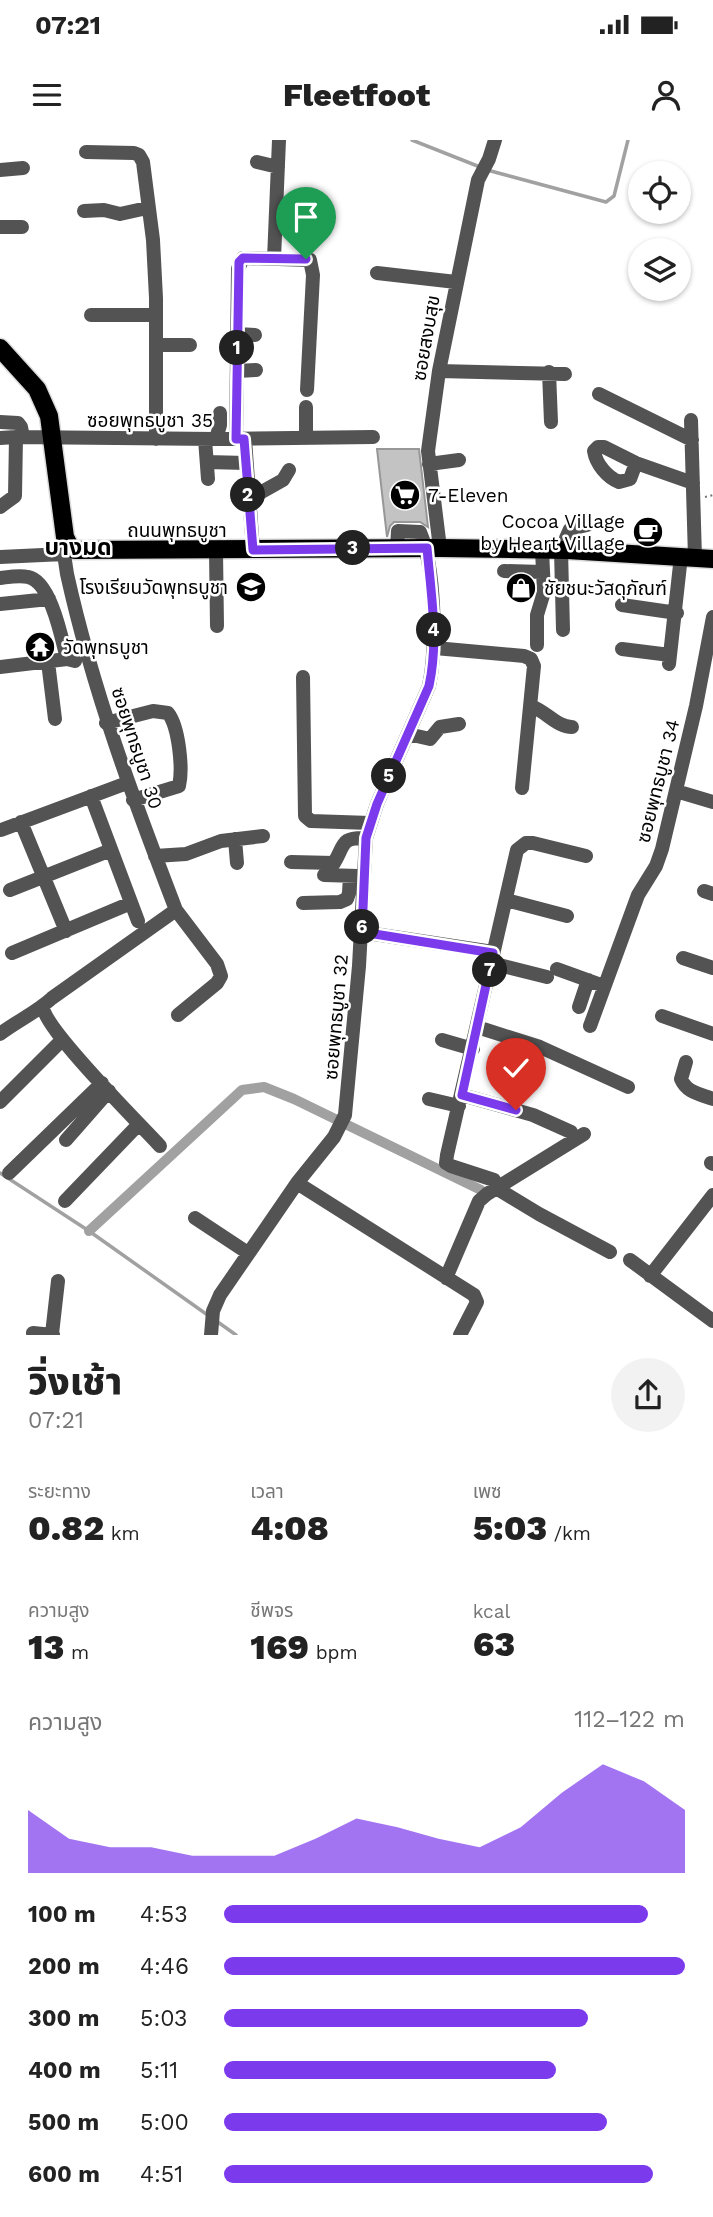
<!DOCTYPE html>
<html lang="th">
<meta charset="utf-8">
<style>
:root{--surface:#fff;--page:#f2f2f2;--text:#222;--muted:#767676;--accent:#7c3aed}
body{margin:0;font-family:"Work Sans","Noto Sans Thai",sans-serif;background:var(--page);color:var(--text);height:100vh;display:flex;flex-direction:column;font-size:26px;white-space:nowrap}
*{box-sizing:border-box;margin:0}
p{font-size:23px;color:var(--muted)}
.icon{flex:none;width:38px;height:38px;fill:none;stroke:currentColor;stroke-width:2;stroke-linecap:round;stroke-linejoin:round}
.map{position:relative;height:1195px;overflow:hidden}
.panel{display:flex;flex-direction:column;background:var(--surface);flex:1}
.panel>*{flex:none}
.buttons{position:absolute;left:628px;top:21px;display:grid;gap:14px}
.buttons a{display:grid;place-items:center;width:63px;height:63px;border-radius:50%;background:var(--surface);box-shadow:0 2px 5px #0004;font-size:35px}
.pin{position:absolute;display:grid;place-items:center;width:60px;height:60px;color:#fff;margin:-72px -30px;border-radius:50% 50% 50% 0;rotate:-45deg;box-shadow:0 0 7px #0007}
.pin .icon{rotate:45deg}
.km{position:absolute;width:35px;height:35px;margin:-18px;border-radius:50%;background:#222;color:#fff;font-size:19px;line-height:35px;text-align:center}
.round{display:grid;place-items:center;flex:none;width:74px;height:74px;border-radius:37px;background:var(--page)}
.summary{display:flex;align-items:center;justify-content:space-between;height:119px;padding:0 28px}
h1{font-size:38px;font-weight:800;line-height:52px}
.figures{display:grid;grid-template-columns:repeat(3,1fr);gap:10px;height:119px;padding:7px 28px}
.figures div{display:grid;align-content:center}
.figures b{font-size:35px;font-weight:800}
.figures small{font-size:19px;font-weight:400}
.figures p{font-size:19px}
.chart{height:196px;padding:14px 28px}
.chart p{display:flex;justify-content:space-between}
.chart svg{width:100%;height:126px;margin-top:7px;fill:var(--accent);opacity:.7}
ul{padding:0 28px;list-style:none;font-size:23px}
li{display:grid;grid-template-columns:112px 84px 1fr;align-items:center;height:52px}
li i{height:18px;border-radius:9px;background:var(--accent)}
.status{display:flex;justify-content:space-between;align-items:center;height:49px;padding:0 35px;background:var(--surface);direction:ltr}
.status svg{height:19px;fill:currentColor}
header{display:flex;justify-content:space-between;align-items:center;height:91px;padding:0 28px;background:var(--surface);font-size:32px;font-weight:800}
.map>svg:first-child{display:block}
</style>
<div class="status"><b>07:21</b><svg viewBox="0 0 49 12"><path d="M0 12V9h3v3zM5 12V6h3v6zM10 12V3h3v9zM15 12V0h3v12zM26 1h20v11H26zM47 4h2v5h-2z"/></svg></div>
<header><svg class="icon" aria-label="menu" viewBox="0 0 24 24"><path d="M4 6h16M4 12h16M4 18h16"/></svg>Fleetfoot<svg class="icon" aria-label="person" viewBox="0 0 24 24"><circle cx="12" cy="8" r="4"/><path d="M4 21q1-7 8-7t8 7"/></svg></header>
<div class="map">
<svg width="713" height="1195" viewBox="0 0 713 1195">
<rect width="100%" height="100%" fill="#fff"/>
<g fill="none" stroke-linecap="round" stroke-linejoin="round">
<path stroke="#a1a1a1" stroke-width="3.5" d="M412,0L480,27
M487,30L606,62L614,56L628,0
M0,1033L89,1091L209,1176
M215,1180L236,1195"/>
<path stroke="#a1a1a1" stroke-width="10" d="M89,1091L242,950L264,947L294,959L481,1050"/>
</g>
<path fill="#c3c3c3" stroke="#979797" stroke-width="2" d="M377,309H419L428,387L420,382H394L390,386L387,397Z"/>
<g fill="none" stroke-linecap="round" stroke-linejoin="round">
<g stroke="#dbdbdb" stroke-width="21">
<path id="major" d="M0,208L37,249L49,276L65,397L70,407L75,410L440,408L567,410L713,419"/>
</g>
<path stroke="#757575" stroke-width="2" stroke-dasharray="2 3.5" stroke-linecap="butt" d="M705,357L713,355"/>
<path stroke="#535353" stroke-width="14" d="M86,12L134,13L139,15L143,22L153,100L156,158V299
M257,22L278,27
M0,30L23,28
M84,71L104,70L120,74L147,68
M0,87H22
M274,119L279,0
M377,133L456,142
M91,175H156
M237,194L255,195
M156,205H190
M237,231L256,230
M439,231L565,234
M549,232L551,282
M599,254L692,300
M691,280L695,418
M0,282L18,283L21,287L23,297
M0,298L16,297
M306,298V267
M205,299L208,339
M216,299L220,285V273
M236,299L238,129L243,118L310,120L313,135L307,250
M245,299L253,410
M207,322L246,323
M636,323L630,339L619,342C607,337 596,324 594,311L598,307H604L636,323L693,343
M429,324L459,320
M249,359L283,340L289,330
M0,367L15,356L16,297L216,299L373,297
M67,403L64,414L67,434C93,551 133,658 176,770
M440,408L428,311L439,231L478,40L489,19L495,0
M561,410L563,490
M567,410L566,398L570,389L587,385
M216,411L217,486
M0,417L64,414
M504,431L542,432
M0,438C9,437 19,435 28,437C51,441 62,500 67,519
M0,464L49,459
M622,465L677,473
M537,505V475L544,452L542,410
M435,508L524,516L531,519L534,526L522,648
M622,509L670,515
M48,522L55,579
M669,524L681,416
M0,527L67,519L75,521
M303,537L305,676L311,681L370,683
M531,566C547,572 557,587 572,587
M106,583L153,571L168,573C179,587 183,629 179,646L133,660
M408,594L430,599L440,587L459,584
M676,651L713,662
M91,656L138,781
M21,682L66,791
M1,690L127,643
M235,699L237,723
M155,716L186,714L221,701L263,696
M291,722L334,723C345,705 340,697 366,698
M324,735L358,736
M10,750L111,710
M704,751L713,754
M506,760L567,776
M303,763L340,762L347,759L349,753L350,736
M361,792L493,812
M12,813L131,763
M683,818L713,828
M491,823L547,837
M557,829L604,846
M43,867C45,890 139,983 160,1006
M579,867L588,840
M662,876L713,894
M590,886L638,755L656,726L662,709L696,566L713,477
M477,887L540,907L628,947
M0,894C17,881 37,872 52,858L176,770L217,824L221,836L217,843L178,875
M442,900L473,909
M686,922L681,939C687,953 700,954 713,959
M462,955L533,975L571,992
M429,959L459,966
M0,962L62,900
M66,1000L109,951
M711,1023L713,1024
M9,1033L102,943
M494,1040L451,1026L446,1023L447,1015L517,710L526,703H533L586,716
M297,1043L474,1155L477,1162L460,1195
M496,1048L539,1074L610,1112
M65,1061L139,984
M195,1078L248,1113
M630,1120L713,1181
M650,1136L713,1055
M446,1138L479,1061L487,1054L584,994
M33,1193L53,1195
M52,1194L58,1141
M211,1195L213,1171L220,1155L297,1043L334,997L345,975L359,826L366,698L377,664L429,546C437,508 435,427 420,392L398,391L397,408"/>
<use href="#major" stroke="#000" stroke-width="18"/>
</g>
<g fill="none" stroke-linecap="round" stroke-linejoin="round">
<g stroke="#fff" stroke-width="14">
<path id="route" d="M306,119L243,118L239,122L236,299H244L253,410L427,408C431,454 439,500 429,546L377,664L366,698L362,792L493,813L462,955L516,970"/>
</g>
<use href="#route" stroke="#7c3aed" stroke-width="9"/>
</g>
<defs>
<g id="supermarket-disc" transform="scale(1.575)"><circle r="9.5" fill="#000" stroke="#fff"/><path d="M-6-5.5h2.5l.6 2H6L4.5 2H-2.5L-4.4-4H-6ZM-1.5 3.2a1.3 1.3 0 1 0 .1 0ZM3 3.2a1.3 1.3 0 1 0 .1 0Z" fill="#fff"/></g>
<g id="cafe-disc" transform="scale(1.575)"><circle r="9.5" fill="#000" stroke="#fff"/><path d="M-5.5-4.5H6V0H3Q3 3.5 0 3.5H-2.5Q-5.5 3.5-5.5 0ZM3-3.2v2h1.7v-2ZM-6 4.5H4V6H-6Z" fill="#fff"/></g>
<g id="school-disc" transform="scale(1.575)"><circle r="9.5" fill="#000" stroke="#fff"/><path d="M0-5L7-2L0 1L-7-2ZM-4 1L0 2.5L4 1V4Q0 6-4 4Z" fill="#fff"/></g>
<g id="shop-disc" transform="scale(1.575)"><circle r="9.5" fill="#000" stroke="#fff"/><path d="M-5-2.5h2.3a2.7 3.5 0 0 1 5.4 0H5L5.5 6h-11ZM-1.5-2.5h3a1.5 2.3 0 0 0-3 0Z" fill="#fff"/></g>
<g id="temple-disc" transform="scale(1.575)"><circle r="9.5" fill="#000" stroke="#fff"/><path d="M0-6L5-2H3V0L6.5 2.5H4V6H1.5V3h-3V6H-4V2.5H-6.5L-3 0V-2H-5Z" fill="#fff"/></g>
</defs>
<g fill-rule="evenodd">
<use href="#supermarket-disc" x="405" y="355"/>
<use href="#cafe-disc" x="648" y="392"/>
<use href="#school-disc" x="251" y="447"/>
<use href="#shop-disc" x="521" y="448"/>
<use href="#temple-disc" x="40" y="507"/>
</g>
<g text-anchor="middle" dominant-baseline="central" stroke-width="5" stroke-linejoin="round" paint-order="stroke">
<g font-size="19" fill="#000" stroke="#fff">
<text transform="translate(426 198) rotate(-80)">ซอยสงบสุข</text>
<text x="150" y="280">ซอยพุทธบูชา 35</text>
<text x="177" y="390">ถนนพุทธบูชา</text>
<text transform="translate(137 608) rotate(72)">ซอยพุทธบูชา 30</text>
<text transform="translate(658 641) rotate(-76)">ซอยพุทธบูชา 34</text>
<text transform="translate(336 877) rotate(-85)">ซอยพุทธบูชา 32</text>
</g>
<g font-size="19" fill="#000" stroke="#fff" text-anchor="start">
<text x="428" y="355">7-Eleven</text>
<text x="625" y="381" text-anchor="end">Cocoa Village<tspan x="625" dy="22">by Heart Village</tspan></text>
<text x="228" y="447" text-anchor="end">โรงเรียนวัดพุทธบูชา</text>
<text x="544" y="448">ชัยชนะวัสดุภัณฑ์</text>
<text x="63" y="507">วัดพุทธบูชา</text>
</g>
<g font-size="23" font-weight="bold" fill="#000" stroke="#fff">
<text x="78" y="407">บางมด</text>
</g>
</g>
</svg>
<div class="buttons">
<a><svg class="icon" aria-label="locate" viewBox="0 0 24 24"><circle cx="12" cy="12" r="6"/><path d="M12 2v4M12 18v4M2 12h4M18 12h4"/></svg></a>
<a><svg class="icon" aria-label="layers" viewBox="0 0 24 24"><path d="M12 4l9 5-9 5-9-5zM3 14l9 5 9-5"/></svg></a>
</div>
<div class="pin" style="left:306px;top:119px;background:#1e9e55"><svg class="icon" aria-label="arrive" viewBox="0 0 24 24"><path d="M6 21V4h12l-3 4 3 4H6"/></svg></div>
<div class="pin" style="left:516px;top:970px;background:#d93025"><svg class="icon" aria-label="check" viewBox="0 0 24 24"><path d="M5 12l5 5 9-10"/></svg></div>
<b class="km" style="left:237px;top:208px">1</b>
<b class="km" style="left:248px;top:355px">2</b>
<b class="km" style="left:353px;top:408px">3</b>
<b class="km" style="left:434px;top:490px">4</b>
<b class="km" style="left:389px;top:636px">5</b>
<b class="km" style="left:362px;top:787px">6</b>
<b class="km" style="left:490px;top:830px">7</b>
</div>
<section class="panel">
<div class="summary"><div><h1>วิ่งเช้า</h1><p>07:21</p></div><a class="round"><svg class="icon" aria-label="share" viewBox="0 0 24 24"><path d="M12 15V3M7 8l5-5 5 5M5 13v7h14v-7"/></svg></a></div>
<div class="figures">
<div><p>ระยะทาง</p><b>0.82<small> km</small></b></div>
<div><p>เวลา</p><b>4:08</b></div>
<div><p>เพซ</p><b>5:03<small> /km</small></b></div>
</div>
<div class="figures">
<div><p>ความสูง</p><b>13<small> m</small></b></div>
<div><p>ชีพจร</p><b>169<small> bpm</small></b></div>
<div><p>kcal</p><b>63</b></div>
</div>
<div class="chart"><p><span>ความสูง</span>112–122 m</p>
<svg viewBox="0 0 160 44" preserveAspectRatio="none"><path d="M0 44V22L10 32L20 35L30 35L40 38L50 38L60 38L70 32L80 25L90 28L100 32L110 35L120 28L130 16L140 6L150 12L160 22V44z"/></svg>
</div>
<ul>
<li><b>100 m</b>4:53<i style="width:92%"></i></li>
<li><b>200 m</b>4:46<i style="width:100%"></i></li>
<li><b>300 m</b>5:03<i style="width:79%"></i></li>
<li><b>400 m</b>5:11<i style="width:72%"></i></li>
<li><b>500 m</b>5:00<i style="width:83%"></i></li>
<li><b>600 m</b>4:51<i style="width:93%"></i></li>
</ul>
</section>
